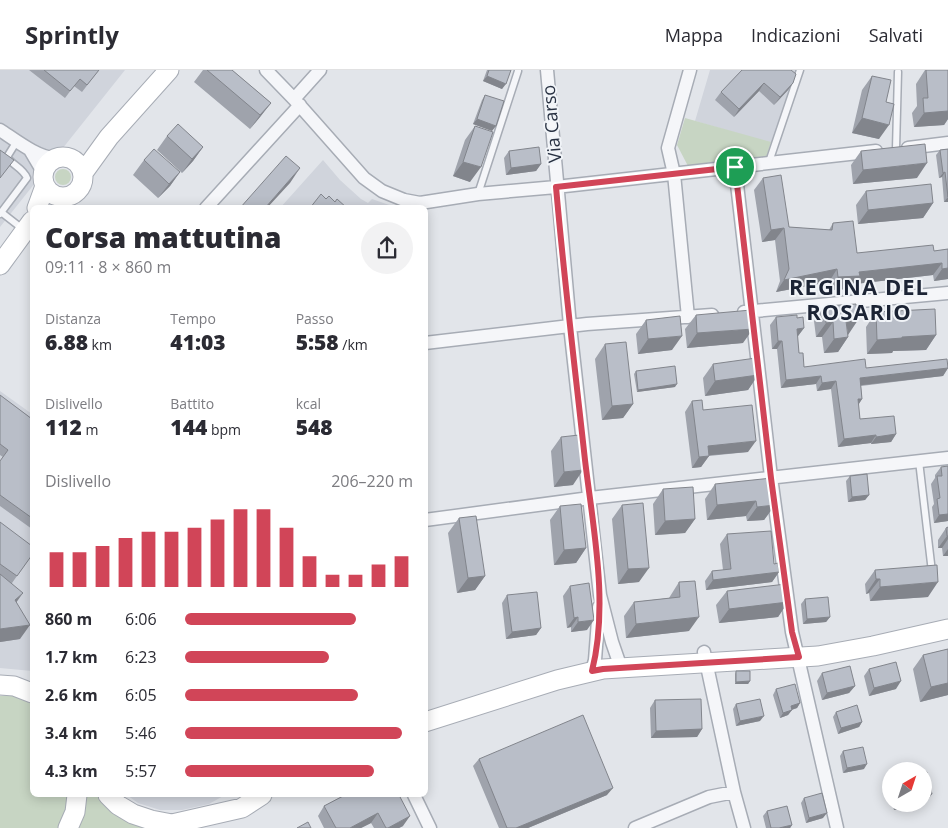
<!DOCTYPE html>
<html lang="it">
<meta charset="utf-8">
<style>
:root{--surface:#fff;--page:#f2f2f3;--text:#2b2b33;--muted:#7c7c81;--line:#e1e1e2;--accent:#d14558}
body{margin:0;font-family:"Open Sans",sans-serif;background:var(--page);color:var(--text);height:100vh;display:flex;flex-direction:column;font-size:19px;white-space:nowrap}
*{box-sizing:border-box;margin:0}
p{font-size:16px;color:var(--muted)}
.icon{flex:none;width:28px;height:28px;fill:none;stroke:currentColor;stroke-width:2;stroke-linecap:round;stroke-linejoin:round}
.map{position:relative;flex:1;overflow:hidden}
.side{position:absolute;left:30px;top:135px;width:398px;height:592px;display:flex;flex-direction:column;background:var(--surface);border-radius:8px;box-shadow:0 2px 12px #0003}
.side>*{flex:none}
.needle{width:32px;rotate:39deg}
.tools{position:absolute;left:882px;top:692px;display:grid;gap:10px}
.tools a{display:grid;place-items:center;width:50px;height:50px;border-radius:50%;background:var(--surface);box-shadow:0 2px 12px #0003;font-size:25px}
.pin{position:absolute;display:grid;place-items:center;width:42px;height:42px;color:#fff;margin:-21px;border:2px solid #fff;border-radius:50%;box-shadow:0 1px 5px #0007}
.round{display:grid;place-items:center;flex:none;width:52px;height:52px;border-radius:26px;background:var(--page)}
.headline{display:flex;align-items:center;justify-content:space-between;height:85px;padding:0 15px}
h1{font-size:28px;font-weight:800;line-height:38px}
.metrics{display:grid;grid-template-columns:repeat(3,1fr);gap:8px;height:85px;padding:5px 15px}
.metrics div{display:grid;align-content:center}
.metrics b{font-size:21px;font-weight:800}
.metrics small{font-size:14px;font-weight:400}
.metrics p{font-size:14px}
.chart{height:140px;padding:10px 15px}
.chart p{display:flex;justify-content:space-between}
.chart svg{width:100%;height:90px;margin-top:5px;stroke:var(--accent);stroke-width:6}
ul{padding:0 15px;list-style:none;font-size:16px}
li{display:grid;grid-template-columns:80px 60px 1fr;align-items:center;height:38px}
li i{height:12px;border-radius:6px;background:var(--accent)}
header{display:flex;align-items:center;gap:30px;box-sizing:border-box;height:70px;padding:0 25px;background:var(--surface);border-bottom:1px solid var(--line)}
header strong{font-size:24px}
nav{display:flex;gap:28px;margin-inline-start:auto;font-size:18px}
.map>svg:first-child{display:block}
</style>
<header>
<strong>Sprintly</strong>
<nav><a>Mappa</a><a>Indicazioni</a><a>Salvati</a></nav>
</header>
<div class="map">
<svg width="948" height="758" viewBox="0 0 948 758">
<rect width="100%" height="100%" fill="#e2e5ea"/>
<path fill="#d0d4dc" d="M0,0H125L0,157Z
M710,0H802L778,75L695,51Z
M323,90L340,110L361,129L368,133L372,129L395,137L280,138Z
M0,321L32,344V601L0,598Z
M127,725H225L209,734L182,740H160L138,733Z"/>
<path fill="#c7d5c3" d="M685,48L771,72L766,88L688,96L677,75Z
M55 107a8 8 0 1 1 16 0a8 8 0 1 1-16 0Z
M14,625L32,634V725H70L63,758H0V626Z
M82,725H99C115,739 129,756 151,758H76Z"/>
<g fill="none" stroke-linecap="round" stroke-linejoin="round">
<g stroke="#a7acb5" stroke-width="9">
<path id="lane" d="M896,79L898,2
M769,92L800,0
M478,124L518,1
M1,142L24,160
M0,144L27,108C23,98 12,95 7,87L17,71
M919,391L932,502"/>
</g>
<g stroke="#a7acb5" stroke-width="15">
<path id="street" d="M266,0L294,29L364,108L382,121L404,130L420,133L478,124L556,117L876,81
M547,0L570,256L600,525L612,572L621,598
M294,29L320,0
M0,60C14,69 39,89 56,88
M908,78L948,73
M30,80L43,102
M735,97L771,407L792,562L837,758
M206,138L300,35
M744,242L948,223
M688,247L674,104L668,78L690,0
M425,273L587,254L712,245
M425,450L590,428L948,388
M704,582L734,722L744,758
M592,601L595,590L599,537
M414,725L430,758
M635,758L709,727L734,722"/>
</g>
<g stroke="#a7acb5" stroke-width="21">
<path id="secondary" d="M43 107a20 20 0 1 1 40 0a20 20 0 1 1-40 0Z
M83,103L109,67L169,0
M37,138L45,116
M0,195L32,151
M0,615L14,616L32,623
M425,652L557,610L603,599L818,586L873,576L948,559
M108,725L118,735L133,744L151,750L172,754L242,738L262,725
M68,758L75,742L77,725"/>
</g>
<use href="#lane" stroke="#f5f6f9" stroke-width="6"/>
<use href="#street" stroke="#f5f6f9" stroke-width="12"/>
<use href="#secondary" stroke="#fff" stroke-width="19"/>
</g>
<path fill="#9fa3ac" d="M29,0H99L82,22L74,16L65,28Z
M203,0H232L271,33L260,47L250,59L194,12Z
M487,0H511L502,19L483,11Z
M742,0L793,13L788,20L774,35L759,21L734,47L715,30L721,22Z
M925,0H948V49L944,55L914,57L912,43L917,36L916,14Z
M872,6L886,32L879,69L852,63L862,20Z
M485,25L492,61L473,54L482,30Z
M475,56L470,112L453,106L465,70Z
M167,66L203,77L193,91L182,103L157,80Z
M948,79V132H944L942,107L939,108L936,85L940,80Z
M509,81L541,94L536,101L506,105L504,88Z
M861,81L917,108L853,114L851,95Z
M144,90L180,102L170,116L158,128L133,105Z
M763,108L789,157L829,160L833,153L857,183L934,181L948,179V209L934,211L933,205L855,214L851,219L829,220V212L776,222L780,211L775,170L762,172L754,120Z
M866,121L933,133L923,148L858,154L856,135Z
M825,236L848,265V267L838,282L824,283L822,267H816L814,251Z
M876,242L936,265L926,280L893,281L892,283L867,284L866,257Z
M696,245L743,273L687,278L685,259Z
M776,247L797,248L804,258L798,266H797L799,283L804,297L866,298H948L943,306L861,316L862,329L858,335L860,349L896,364L891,372L871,374V373L838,377L831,319L817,321L816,314L781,318L777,279H772L770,255Z
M646,250L672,280L638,284L636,264Z
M605,274L633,334L623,348L602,350L595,289Z
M713,294L758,305L748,320L705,326L703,308Z
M636,301L675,317L637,322L634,304Z
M0,325L32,349V459L0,436V391L3,387L0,385Z
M692,331L703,340L748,382L709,386L701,397L692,398L685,342Z
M561,367L573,415L554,417L551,381Z
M948,396V451L934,453L932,437L934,434L931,414L935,408V405L941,397Z
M850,406L869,425L865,430L848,432L846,411Z
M715,414L775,435L764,450L747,451L746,446L707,450L705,429Z
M663,419L695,449L685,463L655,465L653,434Z
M622,435L639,512L618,514L612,449Z
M560,436L586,478L576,493L554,495L550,450Z
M459,448L485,506L475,520L457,523L448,463Z
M0,452L31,486L12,513L17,533L20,569L0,572Z
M948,457V486H943L942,478H938V470L946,458Z
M727,464L774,494L779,502L772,512L706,520L705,511L712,501L723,500L720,474Z
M875,500L928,527L870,531L869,523L866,524L865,514Z
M679,512L689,561L626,568L624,546L634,532L669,528Z
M570,516L587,560L571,562V557L567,558L563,526Z
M727,521L788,532L778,547L719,553L716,535Z
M507,525L541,558L536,565L506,569L502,533Z
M805,529L830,547L826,552L803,554L801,534Z
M948,579V625L920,632L913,599L923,585Z
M869,599L896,619L869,626L864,606Z
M736,601L750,611L748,614H735V604Z
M822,603L855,616L849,623L822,630L817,611Z
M776,619L800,633L797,638L792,640L788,645L780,648L773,625Z
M655,630L702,659L697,667L651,668L650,638Z
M736,634L760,651L736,656L733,639Z
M836,642L862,652L859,657L838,664L833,647Z
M843,681L864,699L843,703L840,686Z
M479,689L607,725L528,758H499L473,696Z
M891,713V731L888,718Z
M345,725L403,756L399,758H374L371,753L361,758H324L318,746L324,736Z
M804,728L823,748L806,753L801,733Z
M892,734H917L894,740Z
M767,741L792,755L790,758H766L763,746Z"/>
<path fill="#82858c" d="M487,6L506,14L502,19L483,11Z
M764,13L759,21L734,47L739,39Z
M793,13L788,20L774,35L780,27Z
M271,33L260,47L250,59L260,45Z
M948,41V49L944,55L914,57L924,43Z
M862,48L889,55L879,69L852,63Z
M477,49L496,56L492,61L473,54Z
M203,77L193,91L182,103L192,89Z
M463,92L481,97L470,112L453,106Z
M927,93L917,108L853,114L863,100Z
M541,94L536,101L506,105L511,98Z
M300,98L290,113L267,138H265Z
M180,102L170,116L158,128L169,114Z
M945,102L942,107L939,108L943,103Z
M948,127V132H944Z
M933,133L923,148L858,154L868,140Z
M784,158L775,170L762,172L771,160Z
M942,193L933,205L855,214L851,219L829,220L838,207L859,202Z
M948,198V209L934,211L942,199Z
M837,199L829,212L776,222L784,210Z
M858,250L848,265L846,251Z
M833,252L822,267H816L826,253Z
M804,258L798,266L791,267L797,259Z
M753,259L743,273L687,278L697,263Z
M936,265L926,280L893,281L892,283L867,284L877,270L902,267Z
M682,266L672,280L638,284L648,269Z
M848,267L838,282L824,283L834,269Z
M778,271H782L777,279H772Z
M948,298L943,306L854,316L860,308Z
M758,305L748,320L705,326L715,311Z
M821,306L816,314L781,318L786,310Z
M836,311L831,319L817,321L822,313Z
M677,314L675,317L637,322L638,320Z
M858,329H862L857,337Z
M633,334L623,348L602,350L612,336Z
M896,364L891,372L871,374L876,367Z
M876,365L871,373L838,377L844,369Z
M756,371L748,382L700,386L708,376Z
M709,386L701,397L692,398L699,387Z
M583,400L573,415L554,417L564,402Z
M869,425L865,430L848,432L852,427Z
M756,431L746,446L707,450L717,435Z
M775,435L764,450L747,451L757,437Z
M948,444V451L934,453L939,445Z
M695,449L685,463L655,465L665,451Z
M947,466H948V469L942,478H938Z
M586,478L576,493L554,495L564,480Z
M948,479V486H943Z
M649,498L639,512L618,514L628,499Z
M779,502L772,512L706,520L713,510Z
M485,506L475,520L457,523L468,508Z
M876,509H880L869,523L866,524Z
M938,512L928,527L870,531L880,517Z
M23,523L13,537L15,530Z
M788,532L778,547L719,553L729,539Z
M578,547L571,557L567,558L574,548Z
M699,547L689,561L626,568L636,554Z
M830,547L826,552L803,554L807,549Z
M594,550L587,560L571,562L578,552Z
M30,555L20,569L0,572V559Z
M541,558L536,565L506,569L512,562Z
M750,611L748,614H735L736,612Z
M901,611L896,619L869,626L874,618Z
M948,613V625L920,632L931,617Z
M855,616L849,623L822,630L827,623Z
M800,633L797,638L787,641L791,636Z
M792,640L788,645L780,648L783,643Z
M764,646L760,651L736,656L740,651Z
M862,652L859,657L838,664L841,658Z
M702,659L697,667L651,668L656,661Z
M867,694L864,699L843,703L847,698Z
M613,718L607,725L528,758H516Z
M932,724L927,731L924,732V726Z
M898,734H917L894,740Z
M378,743L371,753L361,758H350Z
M827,743L823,748L806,753L809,748Z
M410,746L403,756L399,758H388Z
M792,755L790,758H779Z"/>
<path fill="#b9bec8" stroke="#82858c" d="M44,0H99L87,15L80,9L70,21Z
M207,0H232L271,33L260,45Z
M489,0H511L506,14L487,6Z
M742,0H791L796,4L793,13L780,27L764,13L739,39L721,22Z
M926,0H948V41L924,43L923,28H928Z
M872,6L891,10L886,32L894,34L889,55L862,48Z
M485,25L504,31L496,56L477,49Z
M178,54L203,77L192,89L167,66Z
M475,56L493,62L481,97L463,92Z
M925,74L927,93L863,100L861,81Z
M539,77L541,94L511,98L509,81Z
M154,79L180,102L169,114L144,90Z
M948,79V127L945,102L943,103L940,80Z
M0,80L14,90L0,108Z
M286,86L300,98L265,138H240Z
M781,105L789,157L832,160L833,153L853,151L857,183L933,175L934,181L948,179V198L942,199V193L859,202L860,206L838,207L837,199L784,210L789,199L784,158L771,160L763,108Z
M931,114L933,133L868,140L866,121Z
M321,124L326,129L329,126L335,132L337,129L347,138H310Z
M856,234L858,250L846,251L848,267L834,269L833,252L826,253L825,236Z
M935,239L936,265L902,267V268L877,270L876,242Z
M751,240L753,259L697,263L696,245Z
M797,245V248L803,247L804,258L797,259L799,283H803L804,297L865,289L866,298L947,289L948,298L860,308L862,329H858L860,349L894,346L896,364L876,367V365L844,369L836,311L822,313L821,306L786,310L782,271H778L776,247Z
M680,246L682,266L648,269L646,250Z
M626,272L633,334L612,336L605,274Z
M756,288L758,305L715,311L713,294Z
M675,296L677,314L638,320L636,301Z
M0,325L32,349V448L0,425V391L8,380L0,374Z
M702,330L703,340L752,335L756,371L708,376L709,386L699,387L692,331Z
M579,365L583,400L564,402L561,367Z
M948,396V444L939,445L937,429L940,428L937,406H942L941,397Z
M867,404L869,425L852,427L850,406Z
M772,408L775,435L757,437L756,431L717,435L715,414Z
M693,417L695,449L665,451L663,419Z
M643,433L649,498L628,499L622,435Z
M581,434L586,478L564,480L560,436Z
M476,446L485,506L468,508L459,448Z
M0,452L32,476V485L17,506L0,494Z
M948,457V466H947L946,458Z
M771,461L774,494L778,493L779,502L713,510L712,501L731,499L727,464Z
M937,495L938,512L880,517V509H876L875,500Z
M0,504L23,523L15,530L30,555L0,559Z
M695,511L699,547L636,554L634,532L680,527L679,512Z
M589,513L594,550L578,552V547L574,548L570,516Z
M786,514L788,532L729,539L727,521Z
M537,522L541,558L512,562L507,525Z
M828,527L830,547L807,549L805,529Z
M948,579V613L931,617L923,585Z
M896,592L901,611L874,618L869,599Z
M850,596L855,616L827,623L822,603Z
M736,601H750V611L736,612Z
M795,614L800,633L791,636L792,640L783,643L776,619Z
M701,629L702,659L656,661L655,630Z
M760,629L764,646L740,651L736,634Z
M857,635L862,652L841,658L836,642Z
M583,645L613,718L516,758H507L479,689Z
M863,677L867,694L847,698L843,681Z
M924,702H927L932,724L924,726Z
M822,723L827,743L809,748L804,728Z
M345,725H399L410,746L388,758H386L378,743L350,758H336L324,736Z
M787,736L792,755L779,758H771L767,741Z
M308,752L311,758H297Z"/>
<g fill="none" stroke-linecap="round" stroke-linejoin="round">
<g stroke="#fff" stroke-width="10">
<path id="route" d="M735,97L771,408L792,562L799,587L603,599L592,601C609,534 593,458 585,390C575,299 564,208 556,117Z"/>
</g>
<use href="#route" stroke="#d14558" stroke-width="6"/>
</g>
<g text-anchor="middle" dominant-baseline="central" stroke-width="4" stroke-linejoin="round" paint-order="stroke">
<g font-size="18" fill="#293243" stroke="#f1f4f8">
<text transform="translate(551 54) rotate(-95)">Via Carso</text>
</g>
<g font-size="22" font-weight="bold" letter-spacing="1" fill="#1b2334" stroke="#f1f4f8">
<text x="859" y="216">REGINA DEL<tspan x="859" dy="25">ROSARIO</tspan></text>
</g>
</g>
</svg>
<div class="tools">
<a><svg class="needle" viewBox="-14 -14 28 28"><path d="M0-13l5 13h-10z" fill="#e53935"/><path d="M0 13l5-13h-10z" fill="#7c7c81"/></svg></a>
</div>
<div class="pin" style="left:735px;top:97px;background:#1e9e55"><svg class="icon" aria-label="arrive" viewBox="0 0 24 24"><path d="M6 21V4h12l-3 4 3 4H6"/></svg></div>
<section class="side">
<div class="headline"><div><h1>Corsa mattutina</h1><p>09:11 · 8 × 860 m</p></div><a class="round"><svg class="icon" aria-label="share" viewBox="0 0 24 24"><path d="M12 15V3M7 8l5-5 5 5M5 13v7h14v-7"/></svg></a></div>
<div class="metrics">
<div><p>Distanza</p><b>6.88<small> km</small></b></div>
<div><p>Tempo</p><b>41:03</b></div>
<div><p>Passo</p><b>5:58<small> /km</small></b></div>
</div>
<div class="metrics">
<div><p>Dislivello</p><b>112<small> m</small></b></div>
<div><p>Battito</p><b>144<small> bpm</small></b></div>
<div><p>kcal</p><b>548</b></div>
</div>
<div class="chart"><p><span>Dislivello</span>206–220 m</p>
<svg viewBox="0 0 160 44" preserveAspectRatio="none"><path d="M5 44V27M15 44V27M25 44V24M35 44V20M45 44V17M55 44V17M65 44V15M75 44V11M85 44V6M95 44V6M105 44V15M115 44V29M125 44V38M135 44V38M145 44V33M155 44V29"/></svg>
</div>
<ul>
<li><b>860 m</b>6:06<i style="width:75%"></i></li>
<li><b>1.7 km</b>6:23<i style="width:63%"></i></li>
<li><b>2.6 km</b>6:05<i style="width:76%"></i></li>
<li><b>3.4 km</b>5:46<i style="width:95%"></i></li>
<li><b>4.3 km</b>5:57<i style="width:83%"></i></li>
</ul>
</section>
</div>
